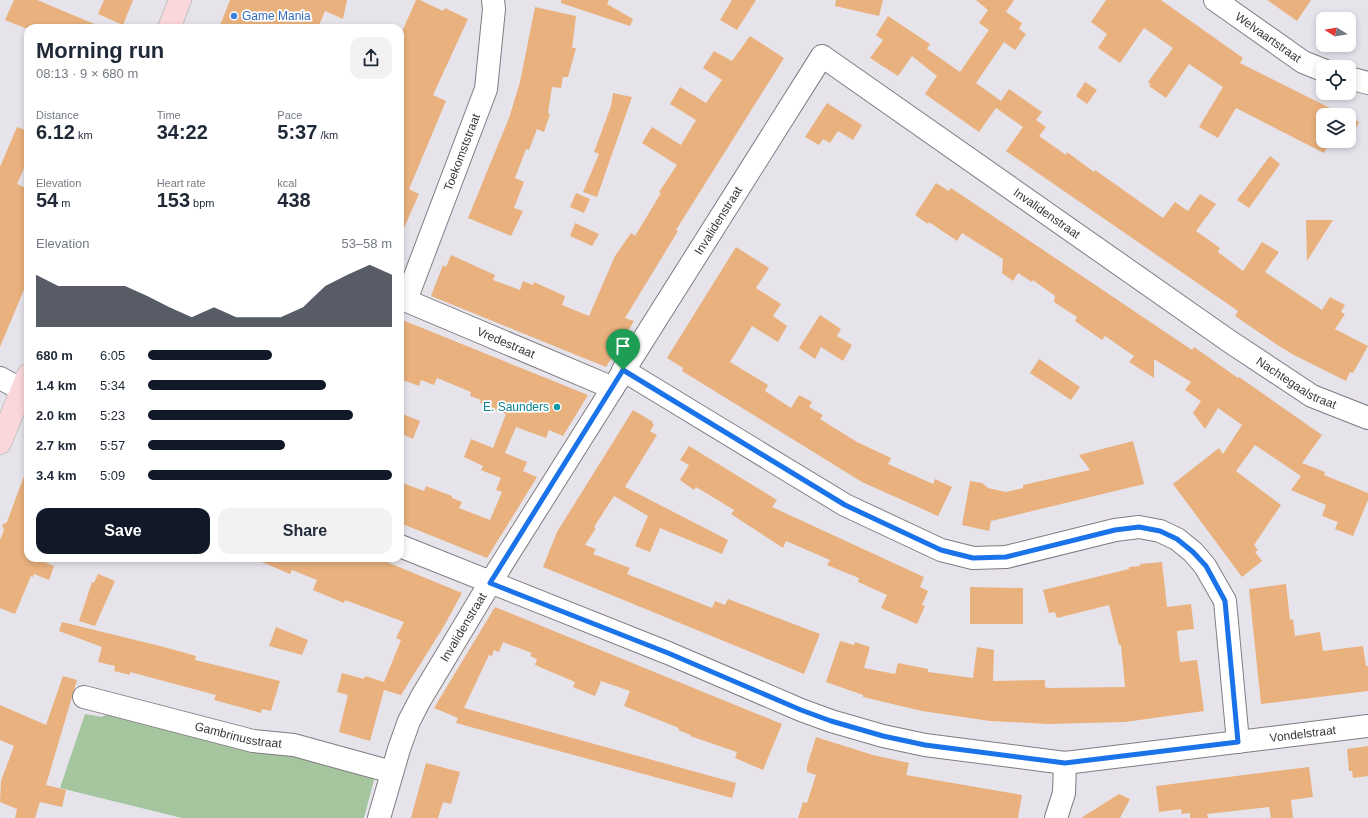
<!DOCTYPE html>
<meta charset="utf-8">
<style>
:root{--surface:#fff;--page:#f2f2f3;--text:#1f2937;--muted:#747a83;--accent:#111827}
body{margin:0;font-family:Helvetica,sans-serif;background:var(--page);color:var(--text);height:100vh;display:flex;flex-direction:column;font-size:15px;white-space:nowrap}
*{box-sizing:border-box;margin:0}
p{font-size:13px;color:var(--muted)}
.icon{flex:none;width:22px;height:22px;fill:none;stroke:currentColor;stroke-width:2;stroke-linecap:round;stroke-linejoin:round}
.map{position:relative;flex:1;overflow:hidden}
.details{position:absolute;left:24px;top:24px;width:380px;height:538px;display:flex;flex-direction:column;background:var(--surface);border-radius:12px;box-shadow:0 2px 6px #0003}
.details>*{flex:none}
.needle{width:26px;rotate:281deg}
.tools{position:absolute;left:1316px;top:12px;display:grid;gap:8px}
.tools a{display:grid;place-items:center;width:40px;height:40px;border-radius:8px;background:var(--surface);box-shadow:0 2px 6px #0003;font-size:20px}
.pin{position:absolute;display:grid;place-items:center;width:34px;height:34px;color:#fff;margin:-41px -17px;border-radius:50% 50% 50% 0;rotate:-45deg;box-shadow:0 0 4px #0007}
.pin .icon{rotate:45deg}
.round{display:grid;place-items:center;flex:none;width:42px;height:42px;border-radius:12px;background:var(--page)}
.headline{display:flex;align-items:center;justify-content:space-between;height:68px;padding:0 12px}
h1{font-size:22px;font-weight:800;line-height:30px}
.figures{display:grid;grid-template-columns:repeat(3,1fr);gap:6px;height:68px;padding:4px 12px}
.figures div{display:grid;align-content:center}
.figures b{font-size:20px;font-weight:800}
.figures small{font-size:11px;font-weight:400}
.figures p{font-size:11px}
.chart{height:112px;padding:8px 12px}
.chart p{display:flex;justify-content:space-between}
.chart svg{width:100%;height:72px;margin-top:4px;fill:var(--accent);opacity:.7}
.cta{display:flex;gap:8px;margin-top:auto;padding:8px 12px}
.cta a{flex:1;height:46px;border-radius:12px;background:var(--accent);color:#fff;font-size:16px;font-weight:800;line-height:46px;text-align:center}
.cta a+a{background:var(--page);color:var(--text)}
ul{padding:0 12px;list-style:none;font-size:13px}
li{display:grid;grid-template-columns:64px 48px 1fr;align-items:center;height:30px}
li i{height:10px;border-radius:5px;background:var(--accent)}
.map>svg:first-child{display:block}
</style>
<div class="map">
<svg width="1368" height="818" viewBox="0 0 1368 818">
<rect width="100%" height="100%" fill="#e7e3eb"/>
<path fill="#a5c59e" d="M111,712L281,751L375,776L364,818H182L60,788L85,714L102,717Z"/>
<path fill="#e9b17e" d="M14,0H37L104,28H25L5,20Z
M104,0H133L123,25L98,14Z
M230,0H347L343,19L325,11L318,28H219Z
M416,0H420L443,11L445,8L468,19L433,95L446,101L409,189L419,194L400,237V36Z
M561,0H609L607,4L633,19L630,26L561,3Z
M732,0H756L737,30L720,20Z
M836,0H883L879,16L835,6Z
M976,0H1014L1006,12L1022,23L1019,29L1026,34L1015,50L1004,42L976,83L1001,101L1009,89L1042,112L1036,120L1046,127L1039,136L1066,155L1067,152L1094,172L1095,170L1163,218L1175,202L1188,211L1200,194L1216,204L1196,231L1220,248L1218,252L1243,271L1262,242L1279,252L1265,272L1322,310L1330,297L1345,305L1341,312L1345,314L1335,329L1368,346L1353,373L1350,372L1346,381L1292,354L1276,344L1235,316L1238,311L1006,151L1023,127L996,108L979,132L925,94L937,76L912,56L898,76L870,58L883,40L876,35L888,16L930,44L927,49L960,72L989,30L979,23L988,10Z
M1106,0H1161L1243,58L1240,63L1344,115H1323V141H1330L1324,153L1236,108L1218,138L1199,127L1223,87L1189,64L1166,98L1149,86L1151,84L1148,82L1173,48L1144,28L1120,63L1098,48L1107,34L1091,22Z
M1267,0H1311L1297,21Z
M535,7L576,16L572,48H576L568,77H563L561,88L552,87L548,113L550,114L544,132L537,129L529,150L526,149L515,178L524,182L514,208L523,211L511,236L468,218L509,118L520,82Z
M750,36L784,58L676,230L678,231L625,318L634,321L606,367L431,296L443,265L446,267L451,255L495,275L493,280L520,290L523,281L533,285L534,282L565,296L562,305L589,316L615,256L631,233L635,236L661,193L659,192L677,165L642,143L652,127L681,145L696,120L670,104L680,87L706,103L722,80L703,68L714,51L732,61Z
M1085,82L1097,90L1087,104L1076,96Z
M613,93L632,97L597,197L583,192L599,154L594,152L611,106Z
M827,103L862,125L853,140L838,131L830,143L823,139L819,145L805,137Z
M1349,117L1359,122L1350,140L1349,139Z
M17,127L28,131V159L17,184L28,189V280L0,347V167Z
M1270,156L1280,164L1249,208L1237,200Z
M936,183L949,191L951,188L1192,350L1194,347L1238,378L1239,377L1322,435L1302,463L1325,472L1324,475L1368,493V500L1353,536L1335,529L1338,522L1322,516L1326,505L1291,490L1301,476L1255,445L1236,471L1281,505L1254,545L1258,550L1255,552L1262,561L1242,577L1173,484L1219,448L1223,454L1242,425L1218,408L1205,429L1193,413L1201,401L1185,390L1191,382L1154,359V378L1129,362L1134,356L1105,336L1102,340L1075,321L1077,317L1054,302L1055,296L1033,280L1032,282L1018,273L1013,281L1002,273L1003,259L962,233L957,241L929,222L928,224L915,215Z
M576,193L590,199L584,213L570,207Z
M1306,220H1333L1307,261Z
M575,223L599,234L592,246L570,236Z
M736,247L769,268L756,288L781,304L773,316L787,326L778,342L752,326L730,362L768,385L765,391L791,408L799,395L812,402L809,407L823,415L820,419L857,442L891,458L888,464L933,484L935,479L952,487L938,516L862,482L682,371L683,368L667,358Z
M820,315L841,329L837,336L852,345L843,361L821,347L815,359L799,348Z
M400,319L588,395L563,436L549,430L546,438L516,427L505,453L527,462L523,471L537,477L487,558L400,523V482L424,491L426,486L452,496V498L462,502L459,508L490,520L502,492L496,490L501,478L481,470L483,466L464,457L471,439L493,448L506,414L480,403L481,400L470,396L471,392L437,378L434,385L421,380L419,386L400,379Z
M1039,359L1080,387L1071,400L1030,373Z
M633,410L653,422L652,423L654,425L650,431L657,435L625,487L728,540L722,554L660,528L650,552L635,546L648,516L614,496L594,527L596,528L585,545L596,549L593,554L630,568L627,574L712,608L715,601L725,605L728,599L820,634L804,674L543,567L557,532Z
M400,413L420,421L413,439L400,433Z
M1133,441L1144,484L991,521L989,531L962,525L970,481L982,483L988,488L1006,492L1023,488V485L1090,470L1079,455Z
M689,446L777,500L772,507L924,577L920,587L928,591L922,605L925,606L917,624L881,608L887,595L858,582L859,578L827,565L830,560L786,541L783,548L731,514L734,510L696,487L694,490L680,480L689,465L680,460Z
M27,468L28,558H35L54,566L49,580L34,574L33,577L31,576L15,614L0,608V540L4,530L2,525L7,522Z
M252,558H377L462,593L444,626L401,695L384,690L370,741L339,732L348,695L337,692L342,673L364,679L365,676L384,682L401,640L396,638L404,622L345,600L344,603L313,590L317,580L292,570L290,574Z
M1162,562L1167,607L1191,604L1194,629L1177,631L1180,662L1197,660L1204,711L1125,722L1048,724L990,721L922,711L863,697V695L826,682L840,641L854,645L855,642L870,647L864,668L895,674L898,663L928,669V672L973,678L977,647L994,650L993,681L1045,680V687L1048,688L1125,687L1121,645H1119L1109,605L1057,618L1055,612L1049,613L1043,590L1129,569V567L1140,566V564Z
M98,574L115,581L95,626L79,621L92,582L94,583Z
M1286,584L1290,620L1293,619L1295,636L1320,632L1323,651L1363,646L1366,666H1368V691L1261,704L1249,589Z
M970,587L1023,588V624H970Z
M495,607L782,724L763,770L735,758L737,752L690,736L691,735L678,730L679,728L624,706L630,691L601,681L595,696L573,687L575,682L535,665L537,659L530,656L532,653L503,642L499,652L494,650L492,656L489,655L464,708L736,783L732,798L456,723L458,718L434,708Z
M62,622L164,647L196,656L195,660L280,681L271,711L262,709L261,713L236,706L214,700L216,695L130,672V675L114,671L115,666L98,662L102,647L59,631Z
M276,627L308,640L302,655L269,646Z
M63,676L77,680L46,785L66,790L62,807L40,802L35,818H15L17,809L0,802L1,781L14,746L0,740V705L46,725Z
M816,737L873,755L909,763L906,775L1022,795L1018,818H798L803,802L807,803L816,775L807,772V766Z
M1368,746V776L1353,778L1352,771H1349L1347,749Z
M426,763L460,772L451,804L443,802L438,818H411Z
M1309,767L1313,797L1291,800L1293,818H1271L1269,807L1207,814L1208,818H1190V813L1182,814L1181,809L1159,812L1156,786Z
M1119,794L1130,799L1120,818H1081Z"/>
<g fill="none" stroke-linecap="round" stroke-linejoin="round">
<g stroke="#807c83" stroke-width="24">
<g id="minor">
<path id="s1" d="M1215,0L1303,62L1323,70"/>
<path d="M1349,78L1368,83"/>
<path id="s2" d="M400,298L613,388"/>
<path id="s3" d="M406,300L486,89L494,9L493,0"/>
<path d="M623,370L845,505L941,550L973,558L1006,557L1115,530L1139,527L1160,531L1177,539L1193,552L1205,566L1225,601L1238,742"/>
<path d="M0,378L28,393"/>
<path id="s4" d="M400,546L668,653L801,710L831,721L883,736L925,745L1065,763L1368,726"/>
<path id="s5" d="M84,697L253,741L294,745L392,772"/>
<path id="s6" d="M379,818L399,749L409,721L421,698L490,583L822,56L1229,341L1312,396L1368,418"/>
<path d="M1056,818L1064,793L1065,763"/>
</g>
</g>
<g stroke="#c3c3c4" stroke-width="24">
<path id="major" d="M169,28L180,0
M0,443L28,375"/>
</g>
<use href="#minor" stroke="#fff" stroke-width="22"/>
<use href="#major" stroke="#fad7da" stroke-width="22"/>
</g>
<g fill="none" stroke-linecap="round" stroke-linejoin="round">
<g stroke="#fff" stroke-width="8">
<path id="route" d="M623,370L845,505L941,550L973,558L1006,557L1115,530L1139,527L1160,531L1177,539L1193,552L1206,566L1225,601L1238,742L1065,763L925,745L883,736L831,721L801,710L668,653L490,583Z"/>
</g>
<use href="#route" stroke="#1a73e8" stroke-width="5"/>
</g>
<circle fill="#3f7fe0" stroke="#fff" stroke-width="1.5" cx="234" cy="16" r="4"/>
<circle fill="#0f9aa8" stroke="#fff" stroke-width="1.5" cx="557" cy="407" r="4"/>
<g text-anchor="middle" dominant-baseline="central" stroke-width="3.5" stroke-linejoin="round" paint-order="stroke">
<g font-size="12" fill="#366cbe" stroke="#fff" text-anchor="start">
<text x="242" y="16">Game Mania</text>
</g>
<g font-size="12" fill="#373639" stroke="#fff">
<text stroke="none"><textPath href="#s1" startOffset="65">Welvaartstraat</textPath></text>
<text stroke="none"><textPath href="#s3" startOffset="158">Toekomststraat</textPath></text>
<text stroke="none"><textPath href="#s6" startOffset="1159">Invalidenstraat</textPath></text>
<text stroke="none"><textPath href="#s6" startOffset="690">Invalidenstraat</textPath></text>
<text stroke="none"><textPath href="#s2" startOffset="115">Vredestraat</textPath></text>
<text stroke="none"><textPath href="#s6" startOffset="1461">Nachtegaalstraat</textPath></text>
<text stroke="none"><textPath href="#s6" startOffset="210">Invalidenstraat</textPath></text>
<text stroke="none"><textPath href="#s5" startOffset="159">Gambrinusstraat</textPath></text>
<text stroke="none"><textPath href="#s4" startOffset="943">Vondelstraat</textPath></text>
</g>
<g font-size="12" fill="#0d838f" stroke="#fff" text-anchor="end">
<text x="549" y="407">E. Saunders</text>
</g>
</g>
</svg>
<div class="tools">
<a><svg class="needle" viewBox="-14 -14 28 28"><path d="M0-13l5 13h-10z" fill="#e53935"/><path d="M0 13l5-13h-10z" fill="#747a83"/></svg></a>
<a><svg class="icon" aria-label="locate" viewBox="0 0 24 24"><circle cx="12" cy="12" r="6"/><path d="M12 2v4M12 18v4M2 12h4M18 12h4"/></svg></a>
<a><svg class="icon" aria-label="layers" viewBox="0 0 24 24"><path d="M12 4l9 5-9 5-9-5zM3 14l9 5 9-5"/></svg></a>
</div>
<div class="pin" style="left:623px;top:370px;background:#1e9e55"><svg class="icon" aria-label="arrive" viewBox="0 0 24 24"><path d="M6 21V4h12l-3 4 3 4H6"/></svg></div>
<section class="details">
<div class="headline"><div><h1>Morning run</h1><p>08:13 · 9 × 680 m</p></div><a class="round"><svg class="icon" aria-label="share" viewBox="0 0 24 24"><path d="M12 15V3M7 8l5-5 5 5M5 13v7h14v-7"/></svg></a></div>
<div class="figures">
<div><p>Distance</p><b>6.12<small> km</small></b></div>
<div><p>Time</p><b>34:22</b></div>
<div><p>Pace</p><b>5:37<small> /km</small></b></div>
</div>
<div class="figures">
<div><p>Elevation</p><b>54<small> m</small></b></div>
<div><p>Heart rate</p><b>153<small> bpm</small></b></div>
<div><p>kcal</p><b>438</b></div>
</div>
<div class="chart"><p><span>Elevation</span>53–58 m</p>
<svg viewBox="0 0 160 44" preserveAspectRatio="none"><path d="M0 44V12L10 19L20 19L30 19L40 19L50 25L60 32L70 38L80 32L90 38L100 38L110 38L120 32L130 19L140 12L150 6L160 12V44z"/></svg>
</div>
<ul>
<li><b>680 m</b>6:05<i style="width:51%"></i></li>
<li><b>1.4 km</b>5:34<i style="width:73%"></i></li>
<li><b>2.0 km</b>5:23<i style="width:84%"></i></li>
<li><b>2.7 km</b>5:57<i style="width:56%"></i></li>
<li><b>3.4 km</b>5:09<i style="width:100%"></i></li>
</ul>
<div class="cta"><a>Save</a><a>Share</a></div>
</section>
</div>
